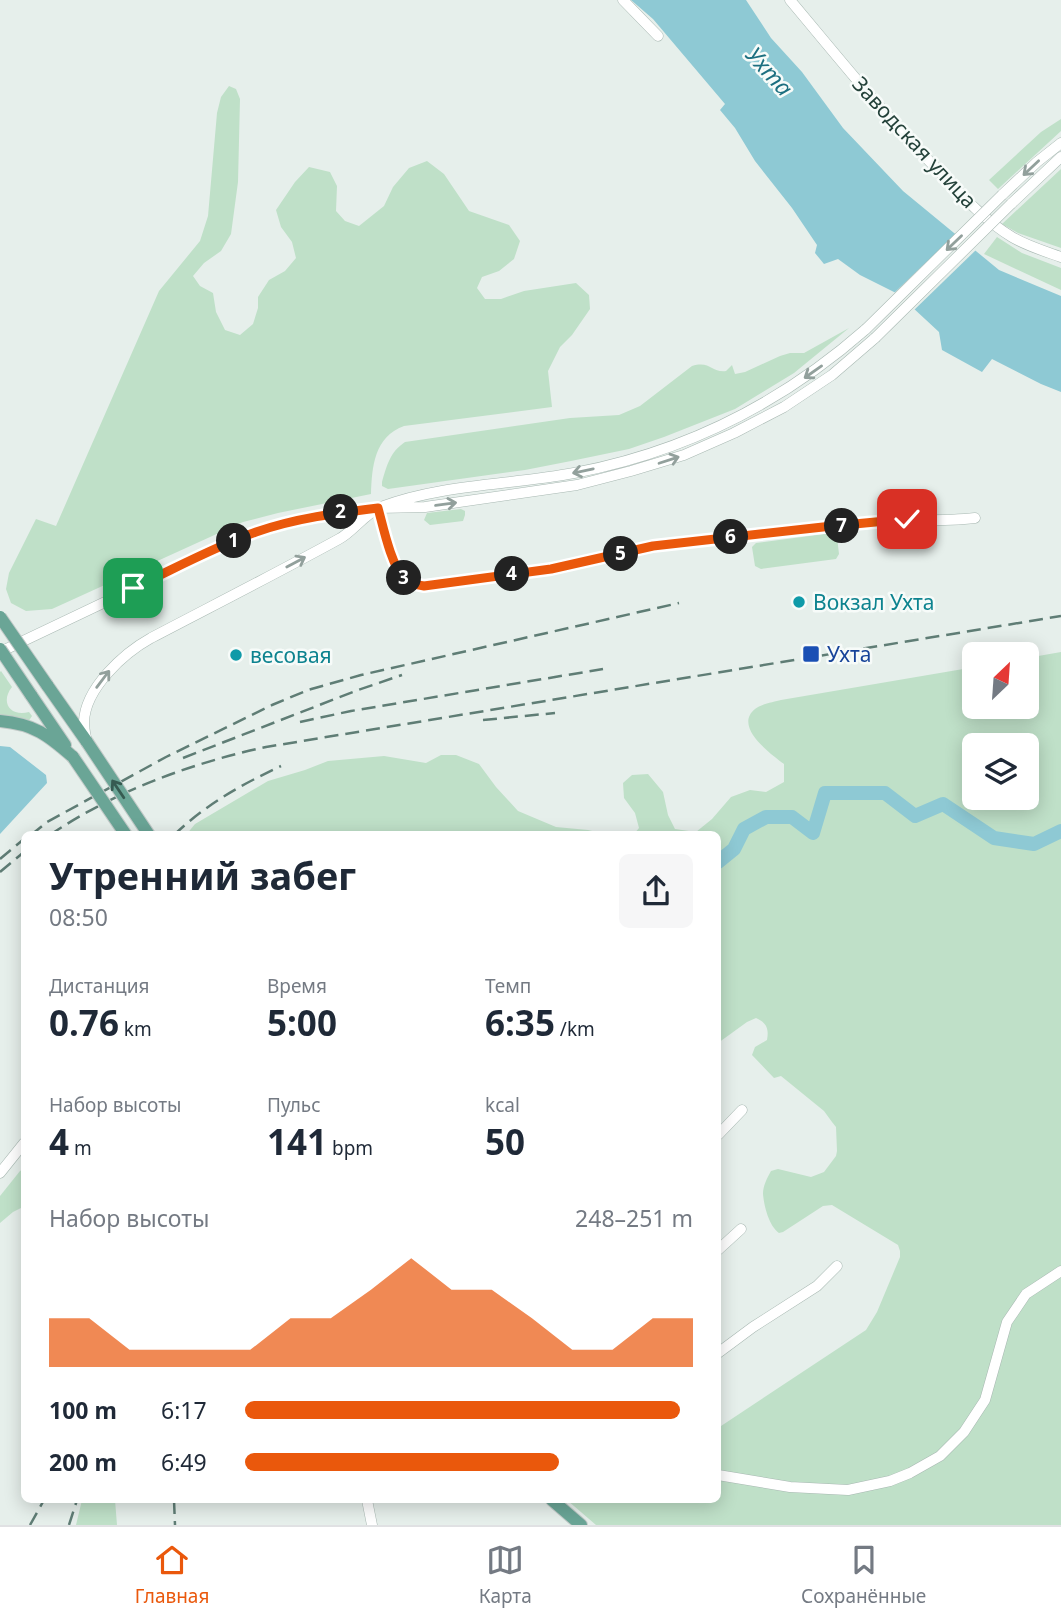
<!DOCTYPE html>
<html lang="ru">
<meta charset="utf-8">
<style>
:root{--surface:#fff;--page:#f6f6f7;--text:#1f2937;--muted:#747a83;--line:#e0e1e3;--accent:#ea580c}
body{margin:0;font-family:"Noto Sans",sans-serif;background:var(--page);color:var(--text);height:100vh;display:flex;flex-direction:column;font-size:26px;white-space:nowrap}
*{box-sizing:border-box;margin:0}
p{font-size:23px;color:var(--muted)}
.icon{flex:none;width:38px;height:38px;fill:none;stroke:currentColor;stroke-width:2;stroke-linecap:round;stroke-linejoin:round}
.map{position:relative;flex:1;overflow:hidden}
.panel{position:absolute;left:21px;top:831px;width:700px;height:672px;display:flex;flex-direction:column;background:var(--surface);border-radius:10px;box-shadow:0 4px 18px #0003}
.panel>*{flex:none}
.needle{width:46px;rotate:25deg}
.controls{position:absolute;left:962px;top:642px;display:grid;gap:14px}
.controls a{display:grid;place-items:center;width:77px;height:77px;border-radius:10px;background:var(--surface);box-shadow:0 4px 18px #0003;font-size:35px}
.pin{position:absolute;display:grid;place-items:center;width:60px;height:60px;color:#fff;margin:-30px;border-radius:14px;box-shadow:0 4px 10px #0006}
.km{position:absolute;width:35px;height:35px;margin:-18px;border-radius:50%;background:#222;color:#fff;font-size:19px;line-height:35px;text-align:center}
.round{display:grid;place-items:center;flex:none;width:74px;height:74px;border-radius:10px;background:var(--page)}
.head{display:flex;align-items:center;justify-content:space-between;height:119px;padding:0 28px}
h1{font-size:38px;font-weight:700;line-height:52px}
.metrics{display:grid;grid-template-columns:repeat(3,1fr);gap:10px;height:119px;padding:7px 28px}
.metrics div{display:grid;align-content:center}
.metrics b{font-size:35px;font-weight:700}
.metrics small{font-size:19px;font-weight:400}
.metrics p{font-size:19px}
.chart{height:196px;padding:14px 28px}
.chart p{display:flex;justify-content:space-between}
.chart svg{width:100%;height:126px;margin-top:7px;fill:var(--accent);opacity:.7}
ul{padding:0 28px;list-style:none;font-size:23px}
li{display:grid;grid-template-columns:112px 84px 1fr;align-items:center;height:52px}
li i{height:18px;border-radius:9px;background:var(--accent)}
.menu{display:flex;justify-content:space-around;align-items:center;height:98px;border-top:2px solid var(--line);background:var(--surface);font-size:19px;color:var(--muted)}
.menu a{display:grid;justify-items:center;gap:4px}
.menu .current{color:var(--accent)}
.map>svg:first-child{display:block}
</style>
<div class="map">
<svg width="1061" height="1525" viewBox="0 0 1061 1525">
<rect width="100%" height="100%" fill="#e6efeb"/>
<path fill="#bfe0c8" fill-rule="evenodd" d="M229,86L236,89L240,99L238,182L231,234L221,251L204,263L193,276L200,286L213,293L216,312L225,330L240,335L253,324L258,308V297L269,280L285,271L296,258L292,242L281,227L276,210L295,182L309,167L330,172L337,186L336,211L345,221L359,226L384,206L393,187L409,168L427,161L444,174L469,211L509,225L520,241L514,259L499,271L482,277L477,288L485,299H501L524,291L576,283L589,295L590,309L572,335L560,347L548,371L552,407L404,426C374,437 372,467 371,494L278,513L243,522L52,609L26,611L11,603L6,589L9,573L36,519L56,526L159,291L200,241L208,216L217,113L221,97Z
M1061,119V131L998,189L989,180L1041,132Z
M1061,169V248L1018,233L1002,224Z
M997,237L1022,253L1061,268V290L984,254Z
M849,328L794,373L735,409L664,437L629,449L571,461L525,470L388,489L382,486V482C387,465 390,452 405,442L570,418L619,415L640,406L692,366C710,360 712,373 726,371L732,365L735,374L745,372L780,356L790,353H804Z
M461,509L465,511V515L463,521L430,525L424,520L427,513Z
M832,533L837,537L839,554L836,559L761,569L755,566L752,547L756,543Z
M1061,652V1525H596L567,1500H718V1428L866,1330L877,1312L900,1257V1251L898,1245L832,1205L823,1206L783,1232L779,1233C769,1226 764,1206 763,1194C763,1186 767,1178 771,1171L778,1169L811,1177L824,1172L836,1156L837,1151L836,1127L832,1122L824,1111L781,1076L774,1078L752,1055L755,1047L767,1040C769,1029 767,1023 756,1018L747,1022L718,1043V835H633L639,828L635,813L624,798L623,783L632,775L648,774L663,792L668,815L675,829L696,832L712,819L731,797L750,790L766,792L784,782V764C771,754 733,727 755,709C761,704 774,702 781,700L975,667V707H1027V658ZM975,746H1027V798H975Z
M1,671L12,687C0,702 10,717 29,712L32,716L28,722L0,718V672Z
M441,755H456L479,764L496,787L518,811L556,827L588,830L609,835H186L195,824L268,781L305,770L328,761L384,756L426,763Z
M24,1169V1210L21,1208L13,1212L0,1223V1196L20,1171Z
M82,1500H115L117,1525H76Z"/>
<path fill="#8ec9d4" d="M631,0H746L771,38L802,72L843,128L903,191L999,270L1061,296V392L1041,384L992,359L982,372L942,350L939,332L898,294L860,275L838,259L824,264L815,253L817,245L792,208L755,161L735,128L720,110L725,104L653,19Z
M0,746L10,747L46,775L47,783L0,834Z"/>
<path fill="#e6efeb" d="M958,232L978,248L912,312L892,295Z"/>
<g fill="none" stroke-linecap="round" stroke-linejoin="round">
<path stroke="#8ec9d4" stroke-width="14" d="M718,862L734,849L744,829L766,817H792L813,833L825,793H885L915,816L943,804L994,838L1034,844L1061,831"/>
<g stroke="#a8b8b2" stroke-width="11">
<path id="minor" d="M623,0L658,36
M790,0C837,56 882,112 933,165C957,190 982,219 1012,237C1027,246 1044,251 1061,257
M1002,195L1037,162L1061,143
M1011,204L1061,157
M378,508C383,526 391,565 404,578C409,583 417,585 424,586L551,569L653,546L875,521C908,519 941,522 975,518
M0,652L227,544L269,528L339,512L378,508L425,507L577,485L631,471L684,455L734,433L784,407L832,375L875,338
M86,738C85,733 84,727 84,722C85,688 124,653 151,638C214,605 277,573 339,539C354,531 365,513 381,507C442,484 511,485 574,473C685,452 782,403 866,329
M718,1135L742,1110
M0,1173L24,1143
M718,1250L741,1229
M718,1353L753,1327L817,1286L837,1266
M718,1475L790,1487L848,1490L890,1481L910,1473L940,1456L964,1432L985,1400L1007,1322L1026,1294L1061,1271
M367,1500L372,1525"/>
</g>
<g stroke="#c2cac8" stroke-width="14">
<path id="major" d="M47,685L87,742
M31,695L65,745
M0,721C34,724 48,735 73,757
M552,1500L581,1525"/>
</g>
<use href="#minor" stroke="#fff" stroke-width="10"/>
<use href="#major" stroke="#6aa596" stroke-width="12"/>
<path stroke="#5f7d75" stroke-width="2.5" stroke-dasharray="14 7" stroke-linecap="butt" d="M483,720L555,713
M300,722L351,711L603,669
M183,758L358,690L402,675
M31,835L47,822L166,757L272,705L308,690L361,675L679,603
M50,835C113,792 191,763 266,747L1061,616
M174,835C208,803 239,786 281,766
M0,859L24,839
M0,872L24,852
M174,1500L175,1525
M30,1525L44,1500
M69,1525L77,1500"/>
<g stroke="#a8b8b2" stroke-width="11" stroke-linecap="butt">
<path id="minor-bridge" d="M866,329L1002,195
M875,338L1011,204"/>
</g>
<g stroke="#c2cac8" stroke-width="14" stroke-linecap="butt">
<path id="major-bridge" d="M0,617L47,685
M0,649L31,695
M87,742L149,835
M73,757L126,835"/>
</g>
<use href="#minor-bridge" stroke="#fff" stroke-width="10"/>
<use href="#major-bridge" stroke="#6aa596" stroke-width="12"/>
</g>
<defs><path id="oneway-shaft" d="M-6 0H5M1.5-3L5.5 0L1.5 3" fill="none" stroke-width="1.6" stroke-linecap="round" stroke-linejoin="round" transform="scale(1.75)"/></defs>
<g stroke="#92a09c">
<use href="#oneway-shaft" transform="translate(1031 168) rotate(137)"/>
<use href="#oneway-shaft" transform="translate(954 243) rotate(136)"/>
<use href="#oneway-shaft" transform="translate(813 372) rotate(145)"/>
<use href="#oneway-shaft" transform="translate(669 460) rotate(-18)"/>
<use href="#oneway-shaft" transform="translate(583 471) rotate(168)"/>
<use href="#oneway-shaft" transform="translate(446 504) rotate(-8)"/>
<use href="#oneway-shaft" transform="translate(296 562) rotate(-28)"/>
<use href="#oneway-shaft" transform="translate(103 679) rotate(-53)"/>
</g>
<use stroke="#365b51" href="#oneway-shaft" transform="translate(118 789) rotate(-124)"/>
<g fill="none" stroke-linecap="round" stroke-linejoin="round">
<g stroke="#fff" stroke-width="14">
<path id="route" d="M133,588C174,569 214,547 256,532C296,518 337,513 378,508C383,526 391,565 404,578C409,583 417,585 424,586L551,569L653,546L823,527L907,519"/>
</g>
<use href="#route" stroke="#ea580c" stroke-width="9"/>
</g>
<g fill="#0f9aa8" stroke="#f7fbf9" stroke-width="2.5">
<circle cx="799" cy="602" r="7"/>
<circle cx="236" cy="655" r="7"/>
</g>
<rect fill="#1a4fb4" stroke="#f7fbf9" stroke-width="2.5" x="802" y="645" width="18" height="18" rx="3.5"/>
<g text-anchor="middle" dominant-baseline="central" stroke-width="5" stroke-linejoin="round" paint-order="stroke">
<g font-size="21" fill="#24423a" stroke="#f7fbf9">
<text transform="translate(915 142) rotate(47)">Заводская улица</text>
</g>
<g font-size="21" fill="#0d838f" stroke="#f7fbf9" text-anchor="start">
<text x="813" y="602">Вокзал Ухта</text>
<text x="250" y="655">весовая</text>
</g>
<g font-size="21" fill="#164399" stroke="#f7fbf9" text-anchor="start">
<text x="827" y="654">Ухта</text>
</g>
<g font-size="23" font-style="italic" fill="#1c6f80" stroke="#f7fbf9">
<text transform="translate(770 71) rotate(48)">Ухта</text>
</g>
</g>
</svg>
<div class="controls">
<a><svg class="needle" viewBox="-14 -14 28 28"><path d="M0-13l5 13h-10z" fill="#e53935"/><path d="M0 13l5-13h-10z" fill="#747a83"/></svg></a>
<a><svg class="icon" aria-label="layers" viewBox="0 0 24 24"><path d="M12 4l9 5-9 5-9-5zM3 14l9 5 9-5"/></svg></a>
</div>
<div class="pin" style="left:133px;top:588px;background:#1e9e55"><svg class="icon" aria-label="arrive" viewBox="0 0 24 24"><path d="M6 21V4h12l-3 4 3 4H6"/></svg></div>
<div class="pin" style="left:907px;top:519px;background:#d93025"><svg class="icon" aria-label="check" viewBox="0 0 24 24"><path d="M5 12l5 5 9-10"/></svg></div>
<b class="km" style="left:234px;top:541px">1</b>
<b class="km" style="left:341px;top:512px">2</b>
<b class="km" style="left:404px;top:578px">3</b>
<b class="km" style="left:512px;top:574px">4</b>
<b class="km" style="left:621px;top:554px">5</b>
<b class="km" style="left:731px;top:537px">6</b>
<b class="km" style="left:842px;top:526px">7</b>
<section class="panel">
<div class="head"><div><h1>Утренний забег</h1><p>08:50</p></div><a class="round"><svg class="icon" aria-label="share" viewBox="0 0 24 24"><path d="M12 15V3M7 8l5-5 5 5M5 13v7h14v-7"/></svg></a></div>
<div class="metrics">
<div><p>Дистанция</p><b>0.76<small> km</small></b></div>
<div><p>Время</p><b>5:00</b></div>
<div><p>Темп</p><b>6:35<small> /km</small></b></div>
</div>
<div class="metrics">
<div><p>Набор высоты</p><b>4<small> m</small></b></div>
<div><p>Пульс</p><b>141<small> bpm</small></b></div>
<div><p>kcal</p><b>50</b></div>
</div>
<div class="chart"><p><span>Набор высоты</span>248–251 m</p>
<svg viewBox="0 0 160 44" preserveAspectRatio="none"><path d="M0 44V27L10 27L20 38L30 38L40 38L50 38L60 27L70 27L80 17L90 6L100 17L110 17L120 27L130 38L140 38L150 27L160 27V44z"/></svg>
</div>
<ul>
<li><b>100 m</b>6:17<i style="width:97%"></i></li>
<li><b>200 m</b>6:49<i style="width:70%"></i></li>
</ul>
</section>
</div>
<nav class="menu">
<a class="current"><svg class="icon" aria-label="home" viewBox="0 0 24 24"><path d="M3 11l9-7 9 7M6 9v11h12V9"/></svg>Главная</a>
<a><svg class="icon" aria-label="map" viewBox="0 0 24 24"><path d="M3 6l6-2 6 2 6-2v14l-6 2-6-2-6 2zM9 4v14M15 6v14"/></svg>Карта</a>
<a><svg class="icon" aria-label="saved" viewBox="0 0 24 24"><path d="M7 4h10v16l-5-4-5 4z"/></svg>Сохранённые</a>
</nav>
